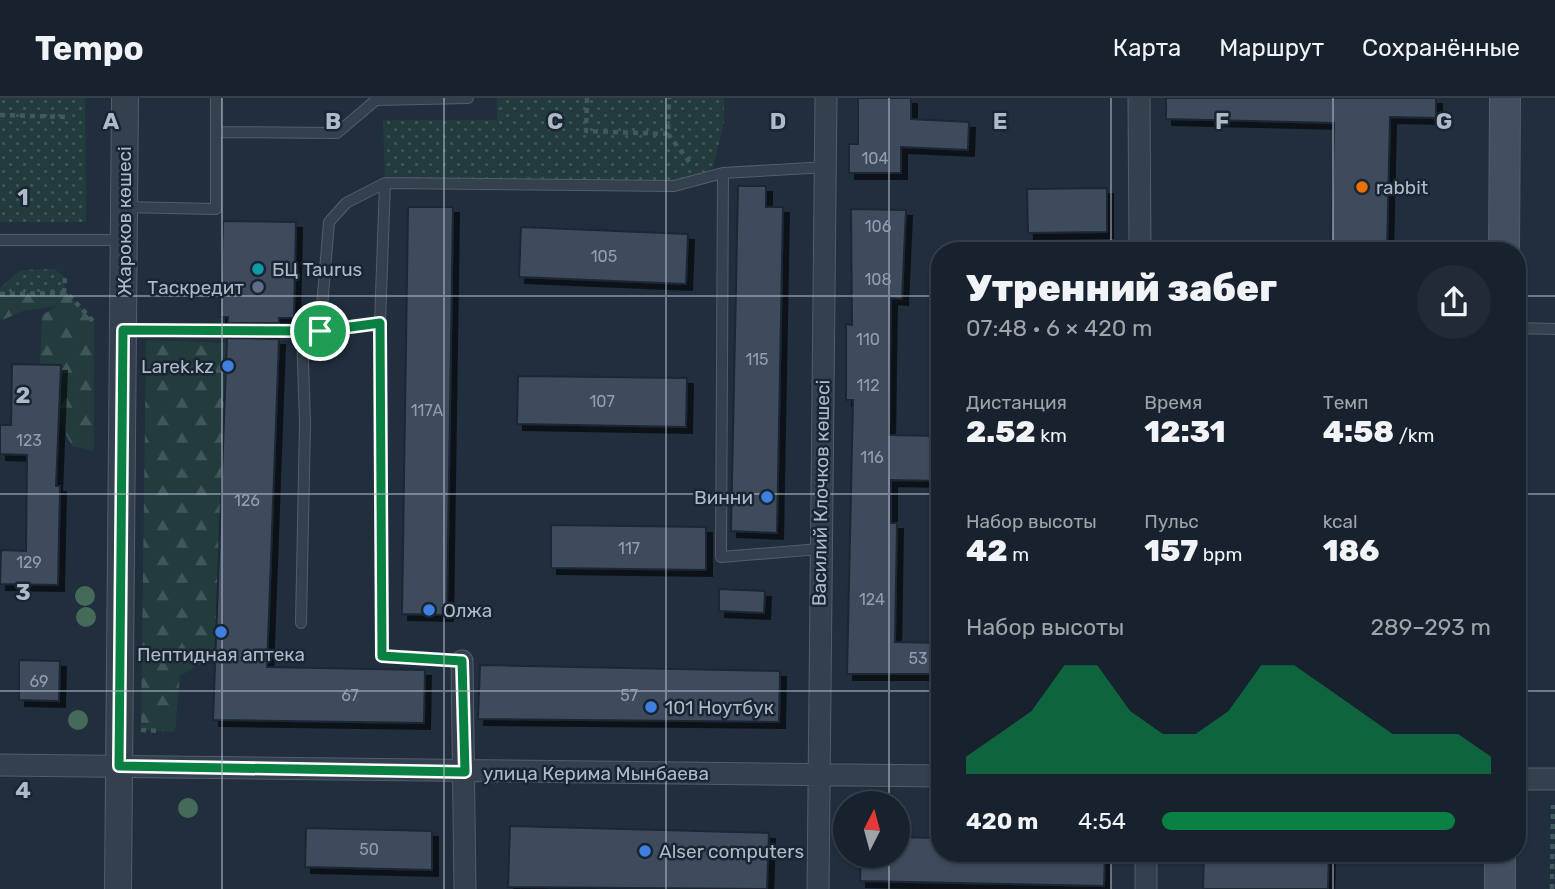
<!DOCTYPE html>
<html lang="ru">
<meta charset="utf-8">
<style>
:root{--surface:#18222e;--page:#212a36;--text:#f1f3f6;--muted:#9fa4aa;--line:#363f4a;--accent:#0b8043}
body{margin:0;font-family:Rubik,sans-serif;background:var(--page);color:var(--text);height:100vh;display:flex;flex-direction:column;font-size:26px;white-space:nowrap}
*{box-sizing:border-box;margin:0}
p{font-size:23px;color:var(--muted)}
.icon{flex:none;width:38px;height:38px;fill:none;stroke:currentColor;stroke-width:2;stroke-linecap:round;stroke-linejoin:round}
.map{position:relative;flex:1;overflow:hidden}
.details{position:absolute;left:931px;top:144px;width:595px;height:620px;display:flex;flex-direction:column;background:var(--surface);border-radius:28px;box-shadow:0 2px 5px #0004,0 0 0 2px var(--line)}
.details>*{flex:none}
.needle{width:46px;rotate:6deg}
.tools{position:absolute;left:833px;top:693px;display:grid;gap:14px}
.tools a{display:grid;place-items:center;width:77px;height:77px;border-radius:50%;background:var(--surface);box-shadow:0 2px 5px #0004,0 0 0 2px var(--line);font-size:35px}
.pin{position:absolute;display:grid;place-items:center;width:60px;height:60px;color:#fff;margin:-30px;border:4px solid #fff;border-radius:50%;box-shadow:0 2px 7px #0007}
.round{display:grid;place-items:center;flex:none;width:74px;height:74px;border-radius:37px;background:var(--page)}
.summary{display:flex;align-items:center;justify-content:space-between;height:119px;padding:0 35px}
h1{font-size:38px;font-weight:800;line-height:52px}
.figures{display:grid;grid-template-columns:repeat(3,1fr);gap:10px;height:119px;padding:7px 35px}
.figures div{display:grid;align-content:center}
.figures b{font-size:30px;font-weight:800}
.figures small{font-size:19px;font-weight:400}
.figures p{font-size:19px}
.chart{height:196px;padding:14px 35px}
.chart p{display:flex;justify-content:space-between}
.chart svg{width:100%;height:126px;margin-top:7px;fill:var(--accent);opacity:.7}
ul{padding:0 35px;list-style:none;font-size:23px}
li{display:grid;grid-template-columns:112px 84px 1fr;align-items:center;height:52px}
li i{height:18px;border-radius:9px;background:var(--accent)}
header{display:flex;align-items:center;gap:42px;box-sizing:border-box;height:98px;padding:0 35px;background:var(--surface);border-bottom:2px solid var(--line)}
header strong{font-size:33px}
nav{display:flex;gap:38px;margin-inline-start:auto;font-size:24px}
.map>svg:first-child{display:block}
</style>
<header>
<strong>Tempo</strong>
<nav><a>Карта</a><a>Маршрут</a><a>Сохранённые</a></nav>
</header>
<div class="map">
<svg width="1555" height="791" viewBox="0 0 1555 791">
<defs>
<pattern id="grass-dots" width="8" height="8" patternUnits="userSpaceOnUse" patternTransform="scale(1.75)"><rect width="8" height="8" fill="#223c3e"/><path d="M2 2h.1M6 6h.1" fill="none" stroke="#405659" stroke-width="1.8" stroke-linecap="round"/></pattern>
<pattern id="forest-firs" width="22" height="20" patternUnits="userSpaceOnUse" patternTransform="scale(1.75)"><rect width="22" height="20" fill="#223c3e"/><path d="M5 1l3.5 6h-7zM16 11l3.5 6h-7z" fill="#405659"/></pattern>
<filter id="shadow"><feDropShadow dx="6" dy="6" stdDeviation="0" flood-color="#0009"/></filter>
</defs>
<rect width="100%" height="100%" fill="#202e3d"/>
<path fill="url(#grass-dots)" d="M0,0H85L86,124H0Z
M497,0H724V24L713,70L674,88L385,85L383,22H497Z
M54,171L65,179L64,195L0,196V190L20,172Z"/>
<path fill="url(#forest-firs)" d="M0,195H67L94,224V353L72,348L59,322L61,268L40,267L42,217L58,208L23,213L0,223Z
M146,242L227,245L215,557L180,578L175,634L141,632Z"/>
<path fill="#3c4c5d" stroke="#1b2734" stroke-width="2" filter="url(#shadow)" d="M858,0H911V21L969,24L968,52L901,49V75H849V46H858Z
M1166,0H1436V20L1390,19L1387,152H1331L1334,25L1166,21Z
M738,88H766V109H783L777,435L731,433Z
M1107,90V134L1028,135L1027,91Z
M408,109H453L447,517L402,516Z
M851,111L906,112L902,201L891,200L889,337L940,338V383L891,382V425H897L895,544L940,545V576H847L853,302H846V226L852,227Z
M223,123L296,124L294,220H279V225H228V219H220Z
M521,129L688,136L686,186L519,179Z
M227,240L279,241L267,569L425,572L424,625L213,622Z
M12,266L61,267L56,388H60L58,487L0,486L1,452L26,453L27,357L0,356V327H11Z
M518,278L687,280L686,329L517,326Z
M551,427L706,429V472L551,470Z
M719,491L765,493L764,515L719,513Z
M19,562L60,563L59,603L19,602Z
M480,567L780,573L779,624L478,621Z
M510,728L769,735L767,791L508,789Z
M306,730L432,733V772L305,769Z
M898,739L940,740V754H1105L1104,788L860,783L861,758H898Z
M1204,754H1329L1328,791H1203Z"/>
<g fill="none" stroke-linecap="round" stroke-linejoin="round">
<g stroke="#525d6b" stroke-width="12">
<path id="service" d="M216,34L337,35L376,2L468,0
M723,75L721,459L820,451
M385,85L380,225L382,558L462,563
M124,109L216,111V0
M0,142H123
M1517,230L1555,231
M123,232L320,233L380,225
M320,233L329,124L346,105L385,85L674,88L723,75L827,69
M301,525L305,325L302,233"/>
</g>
<g stroke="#525d6b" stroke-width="23">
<path id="minor" d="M1139,0L1140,152
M462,563L465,791
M0,667L940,678
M1517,681H1555
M818,791L826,0
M1146,791V754"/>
</g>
<g stroke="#525d6b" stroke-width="28">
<path id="tertiary" d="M118,791L125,0"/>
</g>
<g stroke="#525d6b" stroke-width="32">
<path id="secondary" d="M1504,152L1505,0
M1500,791V754"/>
</g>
<path stroke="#40595b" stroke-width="4.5" stroke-dasharray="5 5" stroke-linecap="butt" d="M587,0L586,33L668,36L669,0
M0,17L68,19
M668,36L691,66
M64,195L65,179
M0,196L67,195L94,224
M141,632L159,633
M1552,791L1553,707"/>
<use href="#service" stroke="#34404d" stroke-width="10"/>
<use href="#minor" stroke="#34404d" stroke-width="21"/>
<use href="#tertiary" stroke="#34404d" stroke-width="26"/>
<use href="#secondary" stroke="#424f60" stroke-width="30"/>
</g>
<g fill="#456a58">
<circle cx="85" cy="498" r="10"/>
<circle cx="86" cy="519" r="10"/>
<circle cx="78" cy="622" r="10"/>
<circle cx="188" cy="710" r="10"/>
</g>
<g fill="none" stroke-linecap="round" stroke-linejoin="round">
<g stroke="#fff" stroke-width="14">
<path id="route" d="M380,225L382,558L462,563L465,674L119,668L123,232L320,233Z"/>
</g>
<use href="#route" stroke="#0b8043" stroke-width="9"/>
</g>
<path fill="none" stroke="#afbac9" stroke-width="2" stroke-opacity="0.55" d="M222,0V791M444,0V791M666,0V791M889,0V705M1111,0V152M1333,0V152M0,198H940M1517,198H1555M0,396H940M1517,396H1555M0,593H940M1517,593H1555M1111,754V791M1333,754V791M889,758V791"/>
<circle fill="#e8710a" stroke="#192532" stroke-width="2.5" cx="1362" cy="89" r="7"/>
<circle fill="#0f9aa8" stroke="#192532" stroke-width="2.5" cx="258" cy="171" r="7"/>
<circle fill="#5c6f8a" stroke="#192532" stroke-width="2.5" cx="258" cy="189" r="7"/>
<g fill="#3f7fe0" stroke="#192532" stroke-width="2.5">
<circle cx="228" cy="268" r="7"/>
<circle cx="767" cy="399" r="7"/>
<circle cx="429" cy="512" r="7"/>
<circle cx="221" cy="534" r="7"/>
<circle cx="651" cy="609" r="7"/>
<circle cx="645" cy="753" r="7"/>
</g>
<g text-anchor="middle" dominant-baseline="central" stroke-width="5" stroke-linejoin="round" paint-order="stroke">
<g font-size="16" fill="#929eae">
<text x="875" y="60">104</text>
<text x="878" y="128">106</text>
<text x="604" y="158">105</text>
<text x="878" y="181">108</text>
<text x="868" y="241">110</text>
<text x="757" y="261">115</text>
<text x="868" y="287">112</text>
<text x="602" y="303">107</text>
<text x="427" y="312">117А</text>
<text x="29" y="342">123</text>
<text x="872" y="359">116</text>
<text x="247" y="402">126</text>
<text x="629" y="450">117</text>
<text x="29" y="464">129</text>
<text x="872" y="501">124</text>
<text x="918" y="560">53</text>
<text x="39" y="583">69</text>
<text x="350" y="597">67</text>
<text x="629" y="597">57</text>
<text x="369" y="751">50</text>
</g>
<g font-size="19" fill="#afbac9" stroke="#192532" text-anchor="start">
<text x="1376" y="89">rabbit</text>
<text x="272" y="171">БЦ Taurus</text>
<text x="244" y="189" text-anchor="end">Таскредит</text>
<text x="214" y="268" text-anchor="end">Larek.kz</text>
<text x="753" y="399" text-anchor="end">Винни</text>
<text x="443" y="512">Олжа</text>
<text x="221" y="556" text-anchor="middle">Пептидная аптека</text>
<text x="665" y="609">101 Ноутбук</text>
<text x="659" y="753">Alser computers</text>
</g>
<g font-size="19" fill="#afbac9" stroke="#192532">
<text transform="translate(124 123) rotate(-90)">Жароков көшесі</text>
<text transform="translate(821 395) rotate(-89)">Василий Клочков көшесі</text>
<text x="596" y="675">улица Керима Мынбаева</text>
</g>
</g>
<g font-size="23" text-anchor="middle" font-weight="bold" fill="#afbac9" stroke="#192532" stroke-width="5" stroke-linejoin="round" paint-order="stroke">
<text x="111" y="31">A</text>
<text x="333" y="31">B</text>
<text x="555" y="31">C</text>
<text x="778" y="31">D</text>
<text x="1000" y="31">E</text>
<text x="1222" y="31">F</text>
<text x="1444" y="31">G</text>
<text x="23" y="107">1</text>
<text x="23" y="305">2</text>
<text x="23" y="502">3</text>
<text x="23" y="700">4</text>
</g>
</svg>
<div class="tools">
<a><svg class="needle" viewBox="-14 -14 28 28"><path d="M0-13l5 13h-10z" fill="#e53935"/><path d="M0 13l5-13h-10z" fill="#9fa4aa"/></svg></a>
</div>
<div class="pin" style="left:320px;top:233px;background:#1e9e55"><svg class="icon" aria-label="arrive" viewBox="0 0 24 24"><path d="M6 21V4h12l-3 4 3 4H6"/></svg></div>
<section class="details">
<div class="summary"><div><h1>Утренний забег</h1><p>07:48 · 6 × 420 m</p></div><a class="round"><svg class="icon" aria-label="share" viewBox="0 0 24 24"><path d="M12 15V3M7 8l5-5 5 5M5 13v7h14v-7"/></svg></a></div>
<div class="figures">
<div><p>Дистанция</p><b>2.52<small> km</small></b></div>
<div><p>Время</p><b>12:31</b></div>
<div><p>Темп</p><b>4:58<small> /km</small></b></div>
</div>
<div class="figures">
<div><p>Набор высоты</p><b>42<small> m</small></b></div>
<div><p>Пульс</p><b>157<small> bpm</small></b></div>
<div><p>kcal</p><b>186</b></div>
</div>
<div class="chart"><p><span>Набор высоты</span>289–293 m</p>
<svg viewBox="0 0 160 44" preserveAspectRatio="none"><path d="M0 44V38L10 30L20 22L30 6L40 6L50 22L60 30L70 30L80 22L90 6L100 6L110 14L120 22L130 30L140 30L150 30L160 38V44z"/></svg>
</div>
<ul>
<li><b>420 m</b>4:54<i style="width:89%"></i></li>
</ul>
</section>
</div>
